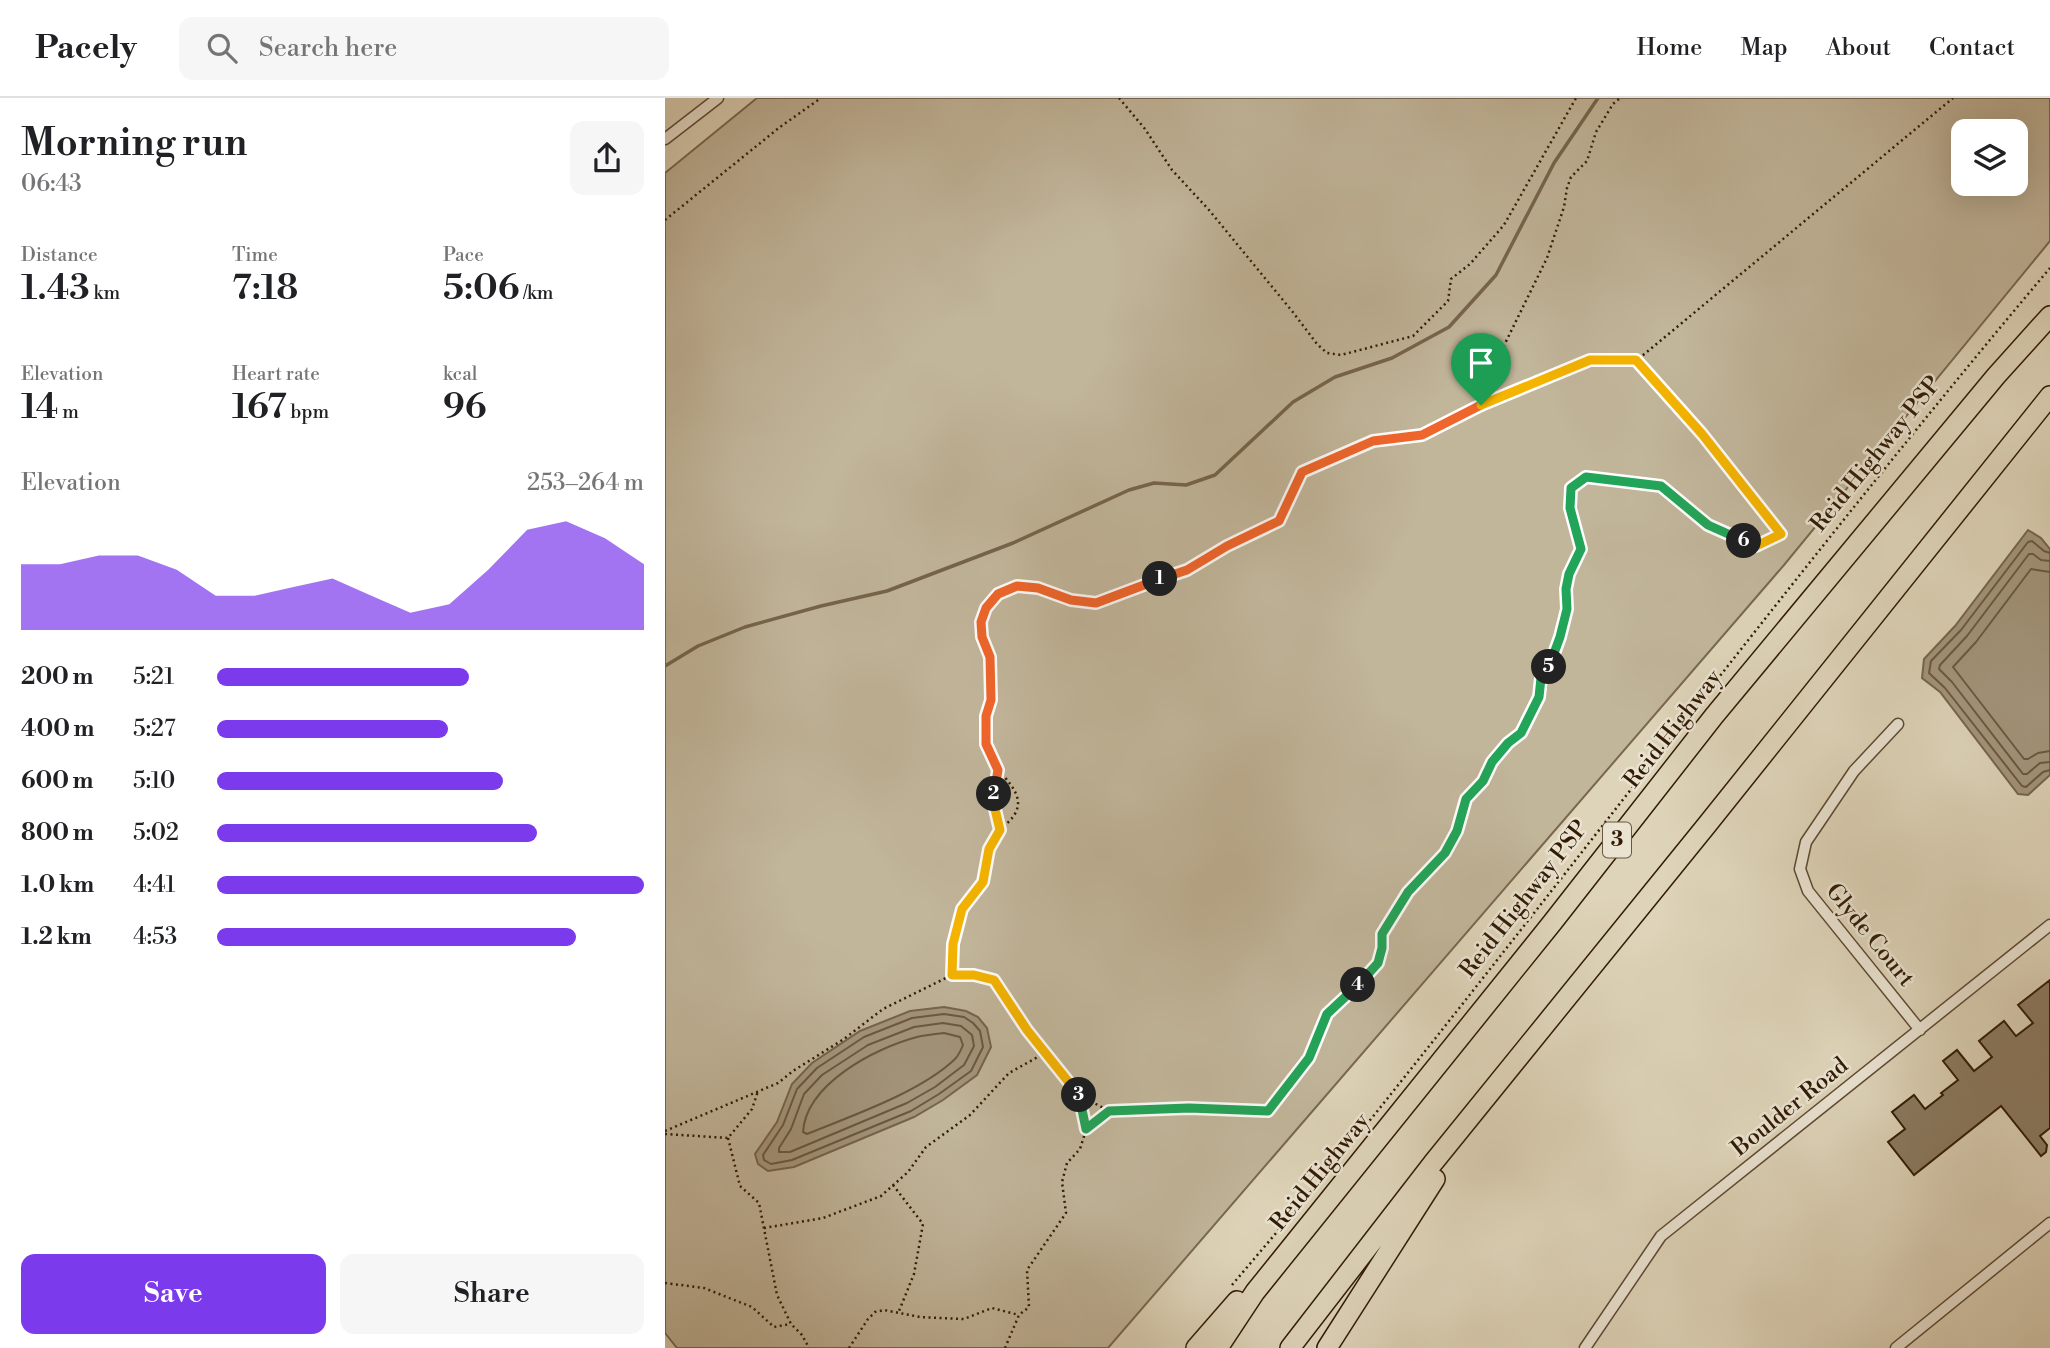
<!DOCTYPE html>
<meta charset="utf-8">
<style>
:root{--surface:#fff;--page:#f6f6f6;--text:#202124;--muted:#757577;--line:#e0e0e0;--accent:#7c3aed}
body{margin:0;font-family:"Libre Bodoni",serif;background:var(--page);color:var(--text);height:100vh;display:flex;flex-direction:column;font-size:26px;white-space:nowrap}
*{box-sizing:border-box;margin:0}
p{font-size:23px;color:var(--muted)}
.icon{flex:none;width:38px;height:38px;fill:none;stroke:currentColor;stroke-width:2;stroke-linecap:round;stroke-linejoin:round}
.map{position:relative;flex:1;overflow:hidden}
.sheet{display:flex;flex-direction:column;background:var(--surface);width:665px}
.sheet>*{flex:none}
.buttons{position:absolute;left:1286px;top:21px;display:grid;gap:14px}
.buttons a{display:grid;place-items:center;width:77px;height:77px;border-radius:14px;background:var(--surface);box-shadow:0 7px 28px #0002;font-size:35px}
.pin{position:absolute;display:grid;place-items:center;width:60px;height:60px;color:#fff;margin:-72px -30px;border-radius:50% 50% 50% 0;rotate:-45deg;box-shadow:0 0 7px #0007}
.pin .icon{rotate:45deg}
.km{position:absolute;width:35px;height:35px;margin:-18px;border-radius:50%;background:#222;color:#fff;font-size:19px;line-height:35px;text-align:center}
.round{display:grid;place-items:center;flex:none;width:74px;height:74px;border-radius:14px;background:var(--page)}
.headline{display:flex;align-items:center;justify-content:space-between;height:119px;padding:0 21px}
h1{font-size:38px;font-weight:600;line-height:52px}
.stats{display:grid;grid-template-columns:repeat(3,1fr);gap:10px;height:119px;padding:7px 21px}
.stats div{display:grid;align-content:center}
.stats b{font-size:35px;font-weight:600}
.stats small{font-size:19px;font-weight:400}
.stats p{font-size:19px}
.chart{height:196px;padding:14px 21px}
.chart p{display:flex;justify-content:space-between}
.chart svg{width:100%;height:126px;margin-top:7px;fill:var(--accent);opacity:.7}
.primary-button{display:flex;gap:14px;margin-top:auto;padding:14px 21px}
.primary-button a{flex:1;height:80px;border-radius:14px;background:var(--accent);color:#fff;font-size:28px;font-weight:600;line-height:80px;text-align:center}
.primary-button a+a{background:var(--page);color:var(--text)}
ul{padding:0 21px;list-style:none;font-size:23px}
li{display:grid;grid-template-columns:112px 84px 1fr;align-items:center;height:52px}
li i{height:18px;border-radius:9px;background:var(--accent)}
header{display:flex;align-items:center;gap:42px;box-sizing:border-box;height:98px;padding:0 35px;background:var(--surface);border-bottom:2px solid var(--line)}
header strong{font-size:33px}
nav{display:flex;gap:38px;margin-inline-start:auto;font-size:24px}
.search{width:490px;height:63px;background:var(--page);display:flex;align-items:center;gap:18px;box-sizing:border-box;padding:0 24px;border-radius:14px;color:var(--muted);font-size:26px}
main{display:flex;flex:1;min-height:0}
.map>svg:first-child{display:block}
</style>
<header>
<strong>Pacely</strong>
<div class="search"><svg class="icon" aria-label="search" viewBox="0 0 24 24"><circle cx="10" cy="10" r="6"/><path d="M15 15l6 6"/></svg>Search here</div>
<nav><a>Home</a><a>Map</a><a>About</a><a>Contact</a></nav>
</header>
<main>
<section class="sheet">
<div class="headline"><div><h1>Morning run</h1><p>06:43</p></div><a class="round"><svg class="icon" aria-label="share" viewBox="0 0 24 24"><path d="M12 15V3M7 8l5-5 5 5M5 13v7h14v-7"/></svg></a></div>
<div class="stats">
<div><p>Distance</p><b>1.43<small> km</small></b></div>
<div><p>Time</p><b>7:18</b></div>
<div><p>Pace</p><b>5:06<small> /km</small></b></div>
</div>
<div class="stats">
<div><p>Elevation</p><b>14<small> m</small></b></div>
<div><p>Heart rate</p><b>167<small> bpm</small></b></div>
<div><p>kcal</p><b>96</b></div>
</div>
<div class="chart"><p><span>Elevation</span>253–264 m</p>
<svg viewBox="0 0 160 44" preserveAspectRatio="none"><path d="M0 44V21L10 21L20 18L30 18L40 23L50 32L60 32L70 29L80 26L90 32L100 38L110 35L120 23L130 9L140 6L150 12L160 21V44z"/></svg>
</div>
<ul>
<li><b>200 m</b>5:21<i style="width:59%"></i></li>
<li><b>400 m</b>5:27<i style="width:54%"></i></li>
<li><b>600 m</b>5:10<i style="width:67%"></i></li>
<li><b>800 m</b>5:02<i style="width:75%"></i></li>
<li><b>1.0 km</b>4:41<i style="width:100%"></i></li>
<li><b>1.2 km</b>4:53<i style="width:84%"></i></li>
</ul>
<div class="primary-button"><a>Save</a><a>Share</a></div>
</section>
<div class="map">
<svg width="1385" height="1250" viewBox="0 0 1385 1250">
<rect width="100%" height="100%" fill="#ded4b9"/>
<filter id="stains"><feTurbulence type="fractalNoise" baseFrequency=".00286" numOctaves="4"/><feColorMatrix values="0 0 0 0 .2 0 0 0 0 .09 0 0 0 0 .02 0 0 0 .5 -.17"/></filter>
<radialGradient id="worn" r=".72"><stop offset=".6" stop-color="#630" stop-opacity="0"/><stop offset="1" stop-color="#630" stop-opacity=".3"/></radialGradient>
<path fill="#c1b59a" stroke="#79684f" stroke-width="2" fill-rule="evenodd" d="M92,0H1385V143L1119,467L443,1250H12L0,1235V75ZM1298,33H1351V86H1298Z"/>
<path fill="#a3957b" stroke="#75644b" stroke-width="2" d="M1363,432L1376,440L1385,451V677L1363,697L1353,696L1275,594L1257,580L1259,561L1290,528Z
M279,909L301,913L313,919L322,930L326,949L312,977L278,1002L249,1019L129,1069L103,1073L93,1066L90,1056L112,1024L127,986L147,965L195,933L245,913Z"/>
<g fill="none" stroke-linecap="round" stroke-linejoin="round">
<path stroke="#6a5840" stroke-width="2" d="M1385,455L1379,453L1367,443L1363,444L1296,532L1266,563L1264,575L1280,590L1357,688L1361,689L1378,674L1385,672
M1385,463L1376,462L1368,456H1364L1302,538L1275,567L1274,571L1287,584L1358,676H1362L1375,665L1385,664
M1385,474L1366,471L1311,544L1288,569L1359,661H1363L1373,655L1385,653
M279,916L299,919L308,925L315,933L318,949L306,973L274,996L246,1013L127,1062L106,1066L99,1062L98,1057L118,1027L132,991L152,970L199,939L247,920Z
M278,925L296,928L307,937L309,948L299,967L270,989L242,1005L125,1054H114V1050L126,1031L139,996L157,977L203,947L249,929Z
M279,935L295,939L298,947C296,952 294,957 290,961C256,994 186,1018 142,1036L138,1034C141,986 210,950 252,939C260,937 270,936 279,935Z"/>
<path stroke="#75644b" stroke-width="3.5" d="M0,568L33,548L80,529L156,508L222,493L348,445L464,392L489,385L521,387L550,377L628,304L670,279L727,260L784,229L831,177L889,65L933,0"/>
</g>
<path fill="#8b7b62" stroke="#311b04" stroke-width="2" d="M1385,882V1030L1375,1038L1382,1047L1381,1054L1376,1058L1336,1008L1249,1077L1223,1044L1240,1031L1227,1014L1249,997L1260,1011L1278,997L1276,995L1293,982L1278,963L1292,952L1309,973L1327,959L1314,943L1339,923L1351,938L1368,925L1353,907Z"/>
<g fill="none" stroke-linecap="round" stroke-linejoin="round">
<g stroke="#5c4931" stroke-width="13">
<path id="street" d="M0,41L53,0
M1233,626L1189,673L1141,744L1135,771L1143,793L1255,932
M920,1250L996,1138L1385,827
M1231,1250L1385,1125"/>
</g>
<g stroke="#311b04" stroke-width="22">
<path id="highway" d="M531,1250L572,1203
M553,1250L590,1194L887,825L1049,618L1331,278L1385,218
M625,1250L768,1065L1041,728L1385,298
M662,1250L770,1081"/>
</g>
<path stroke="#311b04" stroke-width="2.5" stroke-dasharray="2 3.5" stroke-linecap="butt" d="M454,0L480,31L507,72L544,112L627,213L652,246L662,255L676,257L748,238L783,203L786,181L805,166L839,127L911,0
M0,122L115,29L156,0
M817,305L827,272L882,160L899,109L902,90L906,79L922,63L931,34L948,6L955,0
M333,672C354,694 364,710 335,731
M287,877L288,846L297,811L319,784L324,751L335,731L328,703L333,672L321,646V618L326,602L325,559L317,539L316,524L321,510L333,496L353,489L373,490L406,502L431,505L486,483L522,472L562,448L614,423L637,374L708,343L757,337L816,307L925,262L971,263L1288,0
M416,998L444,1013
M0,1033L113,985L128,973L179,941L218,911L287,877H309L329,882L362,932L414,997L421,1032
M0,1036L63,1040L87,1011L93,993
M63,1040L75,1088L94,1105L112,1197L126,1226L137,1237L144,1250
M228,1087L258,1126L249,1176L234,1213
M99,1130L158,1120L216,1098L243,1074L261,1049L305,1017L344,975L380,955
M0,1185L39,1190L87,1209L109,1229L125,1226
M567,1187C616,1129 666,1071 714,1011C938,731 1154,444 1385,170
M184,1250L203,1221L210,1214L219,1212L255,1219L299,1221L327,1210L354,1217
M340,1250L354,1217L364,1209L362,1172L401,1115L397,1084L402,1065L415,1051L421,1032L444,1013L524,1010L603,1013L644,960L662,916L713,865L717,851V836L743,795L780,755L792,732L801,701L818,683L827,664L843,645L856,635L866,617L874,599L876,580L887,564L895,539L902,511L901,491L904,476L916,451L905,410L906,390L921,379L996,389L1043,427L1091,448L1116,436L1037,336L971,263"/>
<use href="#street" stroke="#eae3d2" stroke-width="10"/>
<use href="#highway" stroke="#ded4b9" stroke-width="19"/>
</g>
<g fill="none" stroke-linecap="round" stroke-linejoin="round">
<g stroke="#fff" stroke-width="14">
<path id="split-1" d="M495,481L522,472L562,448L614,423L637,374L708,343L757,337L816,307"/>
</g>
<g stroke="#fff" stroke-width="14">
<path id="split-2" d="M329,696L333,672L321,646V618L326,602L325,559L317,539L316,524L321,510L333,496L352,488L373,490L406,502L431,505L495,481"/>
</g>
<g stroke="#fff" stroke-width="14">
<path id="split-3" d="M329,696L328,703L335,732L324,751L318,784L297,811L288,846L287,877H309L329,882L362,932L414,997"/>
</g>
<g stroke="#fff" stroke-width="14">
<path id="split-4" d="M414,997L421,1031L444,1013L524,1010L603,1013L644,960L662,916L693,887"/>
</g>
<g stroke="#fff" stroke-width="14">
<path id="split-5" d="M693,887L713,865L717,850V836L743,794L780,755L792,733L801,701L818,683L827,664L843,645L856,635L874,599L876,580L884,569"/>
</g>
<g stroke="#fff" stroke-width="14">
<path id="split-6" d="M884,569L895,539L902,511L901,491L904,476L916,451L905,410L906,390L921,379L996,388L1043,427L1079,443"/>
</g>
<g stroke="#fff" stroke-width="14">
<path id="split-7" d="M816,307L925,262H971L1037,336L1116,436L1091,448L1079,443"/>
</g>
<use href="#split-1" stroke="#f0652b" stroke-width="9"/>
<use href="#split-2" stroke="#f0652b" stroke-width="9"/>
<use href="#split-3" stroke="#f5b400" stroke-width="9"/>
<use href="#split-4" stroke="#22a559" stroke-width="9"/>
<use href="#split-5" stroke="#22a559" stroke-width="9"/>
<use href="#split-6" stroke="#22a559" stroke-width="9"/>
<use href="#split-7" stroke="#f5b400" stroke-width="9"/>
</g>
<g text-anchor="middle" dominant-baseline="central" stroke-width="5" stroke-linejoin="round" paint-order="stroke">
<rect fill="#eae3d2" stroke="#685742" stroke-width="2" x="938" y="724.5" width="28" height="35" rx="5"/>
<g font-size="21" font-weight="bold" fill="#311b04">
<text x="952" y="742">3</text>
</g>
<g font-size="23" fill="#311b04" stroke="#eae3d2">
<text transform="translate(1211 356) rotate(-51)">Reid Highway PSP</text>
<text transform="translate(1008 631) rotate(-52)">Reid Highway</text>
<text transform="translate(859 801) rotate(-52)">Reid Highway PSP</text>
<text transform="translate(1205 837) rotate(51)">Glyde Court</text>
<text transform="translate(1125 1009) rotate(-39)">Boulder Road</text>
<text transform="translate(655 1074) rotate(-51)">Reid Highway</text>
</g>
</g>
<rect width="100%" height="100%" filter="url(#stains)"/>
<rect width="100%" height="100%" fill="url(#worn)"/>
</svg>
<div class="buttons">
<a><svg class="icon" aria-label="layers" viewBox="0 0 24 24"><path d="M12 4l9 5-9 5-9-5zM3 14l9 5 9-5"/></svg></a>
</div>
<div class="pin" style="left:816px;top:307px;background:#1e9e55"><svg class="icon" aria-label="arrive" viewBox="0 0 24 24"><path d="M6 21V4h12l-3 4 3 4H6"/></svg></div>
<b class="km" style="left:495px;top:481px">1</b>
<b class="km" style="left:329px;top:696px">2</b>
<b class="km" style="left:414px;top:997px">3</b>
<b class="km" style="left:693px;top:887px">4</b>
<b class="km" style="left:884px;top:569px">5</b>
<b class="km" style="left:1079px;top:443px">6</b>
</div>
</main>
